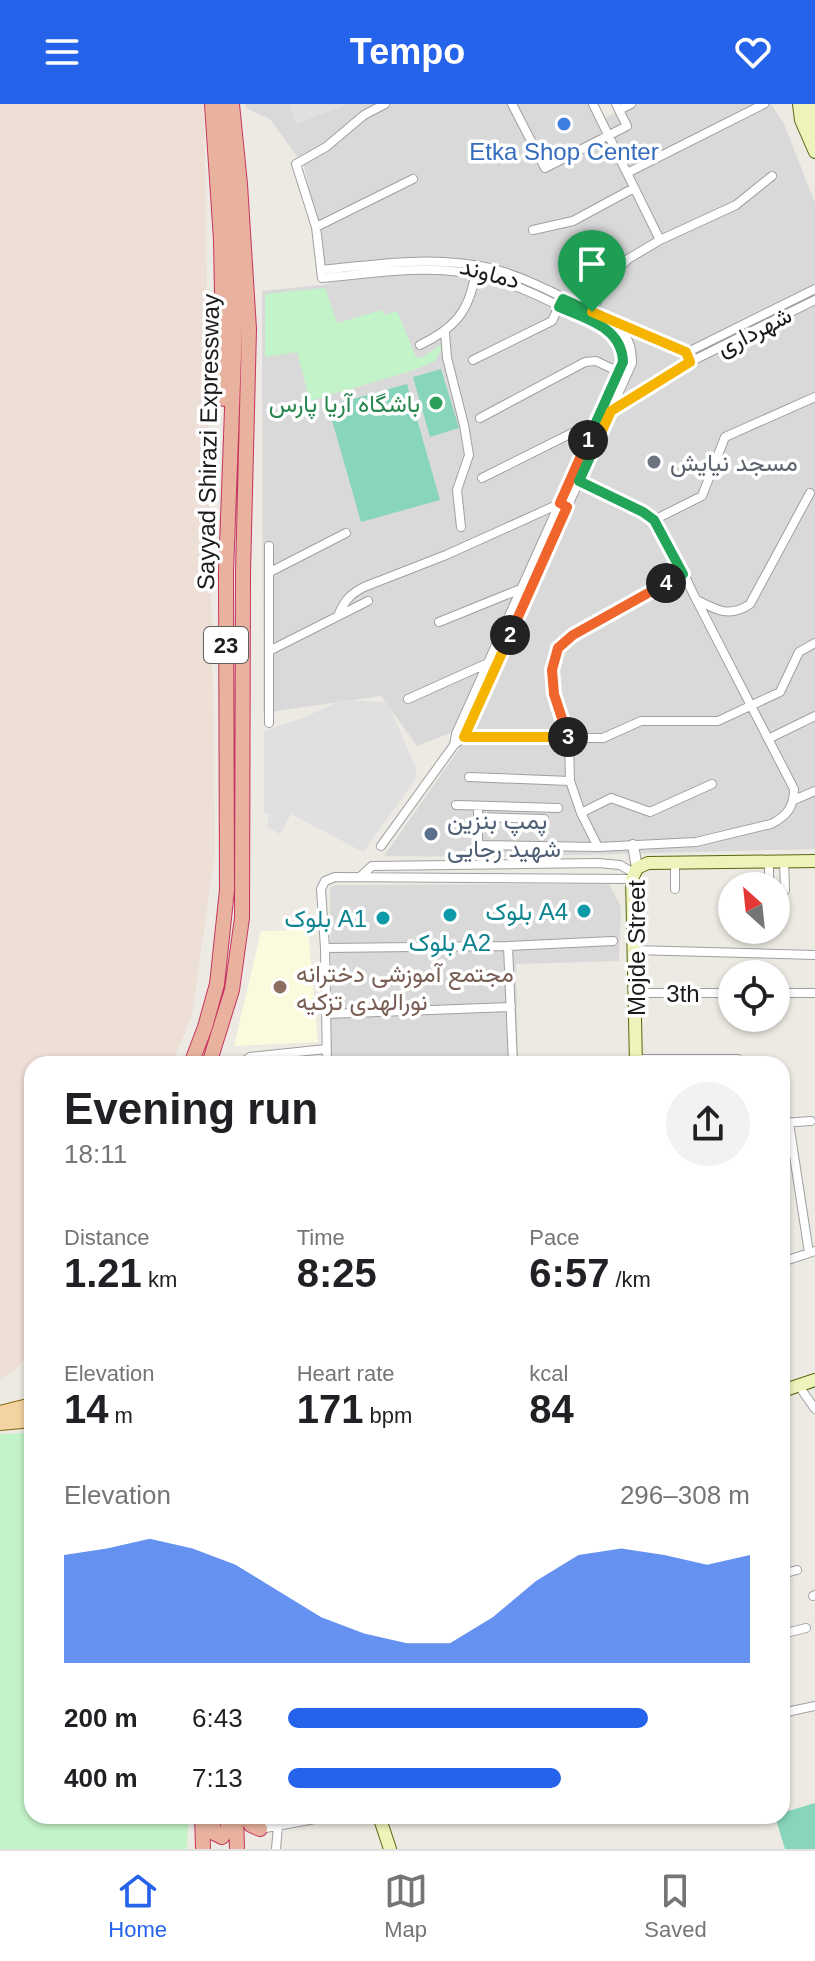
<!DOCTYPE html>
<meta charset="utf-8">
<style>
:root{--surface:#fff;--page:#f2f2f2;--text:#202124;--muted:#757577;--line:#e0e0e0;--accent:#2563eb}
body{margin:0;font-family:Helvetica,Vazirmatn,sans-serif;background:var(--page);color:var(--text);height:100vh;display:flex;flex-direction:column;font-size:30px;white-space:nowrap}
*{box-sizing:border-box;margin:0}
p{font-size:26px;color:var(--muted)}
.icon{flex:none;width:44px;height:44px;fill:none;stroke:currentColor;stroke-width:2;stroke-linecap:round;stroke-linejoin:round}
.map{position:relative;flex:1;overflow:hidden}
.sheet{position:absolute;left:24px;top:952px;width:766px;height:768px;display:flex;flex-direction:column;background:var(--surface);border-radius:24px;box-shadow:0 2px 6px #0004}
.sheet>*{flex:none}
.needle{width:52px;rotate:333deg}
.fabs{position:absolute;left:718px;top:768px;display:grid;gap:16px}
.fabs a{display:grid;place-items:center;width:72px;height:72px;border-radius:50%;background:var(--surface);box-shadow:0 2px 6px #0004;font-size:40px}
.pin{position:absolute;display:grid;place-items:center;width:68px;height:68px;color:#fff;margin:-82px -34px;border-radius:50% 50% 50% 0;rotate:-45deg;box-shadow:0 0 8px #0007}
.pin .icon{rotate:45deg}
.km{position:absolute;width:40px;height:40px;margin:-20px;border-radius:50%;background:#222;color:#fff;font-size:22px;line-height:40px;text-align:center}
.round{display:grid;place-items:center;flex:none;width:84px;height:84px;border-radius:42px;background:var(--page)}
.headline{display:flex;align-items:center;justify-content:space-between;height:136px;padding:0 40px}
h1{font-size:44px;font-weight:700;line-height:60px}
.metrics{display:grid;grid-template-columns:repeat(3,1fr);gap:12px;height:136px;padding:8px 40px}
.metrics div{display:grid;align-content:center}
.metrics b{font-size:40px;font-weight:700}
.metrics small{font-size:22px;font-weight:400}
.metrics p{font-size:22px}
.chart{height:224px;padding:16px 40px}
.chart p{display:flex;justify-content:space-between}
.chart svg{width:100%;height:144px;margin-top:8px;fill:var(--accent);opacity:.7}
ul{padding:0 40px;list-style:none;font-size:26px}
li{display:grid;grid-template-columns:128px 96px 1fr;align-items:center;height:60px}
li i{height:20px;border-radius:10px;background:var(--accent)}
header{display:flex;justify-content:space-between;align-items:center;height:104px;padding:0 40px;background:var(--accent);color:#fff;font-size:36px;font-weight:700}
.dock{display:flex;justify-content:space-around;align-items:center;height:112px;border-top:2px solid var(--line);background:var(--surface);font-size:22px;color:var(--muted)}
.dock a{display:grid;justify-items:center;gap:4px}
.dock .current{color:var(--accent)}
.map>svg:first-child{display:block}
</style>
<header><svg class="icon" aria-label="menu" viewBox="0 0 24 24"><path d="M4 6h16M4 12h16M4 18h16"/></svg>Tempo<svg class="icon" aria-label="heart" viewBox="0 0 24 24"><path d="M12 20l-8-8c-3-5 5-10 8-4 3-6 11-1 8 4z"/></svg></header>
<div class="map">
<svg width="815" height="1745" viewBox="0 0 815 1745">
<rect width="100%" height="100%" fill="#eceae2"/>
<path fill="#dad9d9" d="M246,0H591L598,17L635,0H771L784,20L815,99V745L499,753L384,752L478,618L417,642L381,592L263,609L262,187L329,180L304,62L270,15L246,4Z
M609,780L621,803L619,857L516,860L518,960H331L330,784L335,781Z"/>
<path fill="#fafbdc" d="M308,826L318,938L234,942L261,827Z"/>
<path fill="#edded6" d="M0,0H204L215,747L192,911L172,960H32V1248L14,1267L0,1275Z"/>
<path fill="#c2f3c9" d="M325,184L337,219L382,206L384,211L397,207L416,253L421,254L440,241L442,244L435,257L414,266L310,297L297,248L265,253V190Z
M32,1329V1712H188L187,1745H0V1330Z"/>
<path fill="#87d5ba" d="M441,265L459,324L430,333L413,273Z
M407,280L440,396L361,418L328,302Z
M815,1699V1745H785L775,1712H782V1709Z"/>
<path fill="#e0e0e0" d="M290,0H349L296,20Z
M342,596L387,598L416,664L415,676L363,748L291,710L280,730L267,723L269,709H264V627L305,613Z"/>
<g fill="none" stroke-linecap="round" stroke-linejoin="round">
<g stroke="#a0a0a0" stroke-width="10">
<path id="minor" d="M385,0L364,11L326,43L296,60L316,123L322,174C379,169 438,158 494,175C533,186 571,209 608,226C619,235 623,243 623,258L456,630L454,641
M512,0L545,64L627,22L616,0
M593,0L660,136
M619,6L631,0
M627,69L764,0
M316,123L413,75
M533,126L573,117L634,84
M321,166C379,160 436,151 494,165C534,176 574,200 613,218C627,231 632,240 632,259L464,633L454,641L381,742
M590,211L610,172L628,155L660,136L736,101L772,72
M619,221L681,247H690L815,185
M445,229L447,254L464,321L469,351L457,386L461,423
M420,241C453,225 469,209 475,171
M473,256L552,217L560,200
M612,306L690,258L815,196
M480,314L585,258L596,257L619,268
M571,373L643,408C669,428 682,469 697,497C729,560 762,622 794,685C794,703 787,712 771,720L696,738L598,743L581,709L570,677L569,635L554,590L552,566L558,544L573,531L683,470
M482,374L596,317
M654,416L702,392L725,333L815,293
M269,442V619
M270,468L346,429
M697,496C716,506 730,514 750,500L810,389
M338,512C344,497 350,490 364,483L446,451L559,400
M439,518L523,484
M271,546L368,497
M408,595L488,559
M464,633L603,634L641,617H718L780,588L799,548L815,539
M768,635L815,612
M469,673L570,677
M794,696L815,687
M456,701L558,704
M478,702V739L481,741L598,743
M581,709L611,694L650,708L712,680
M478,713L544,715
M784,757L785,786
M769,758V782
M675,759V785
M361,772L372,762L598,759L620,761L634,769
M508,842L513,960
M325,844L508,842L613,837
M633,846L815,851
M634,889H732
M776,889H815
M326,910L511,903
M636,955H738
M240,960L250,953L326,945
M327,960L325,844L321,785L325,777L335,773L632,775
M782,1019L811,1017
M789,1019L809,1149
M782,1158L815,1147
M799,1282L815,1305
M782,1470L797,1466
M813,1492L815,1491
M782,1530L806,1524
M782,1609L815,1602
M260,1725L331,1712
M276,1745L278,1722"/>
</g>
<g stroke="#a0a0a0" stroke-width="12">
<path id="tertiary" d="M633,741L637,764"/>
</g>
<g stroke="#59670f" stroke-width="14">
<path id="secondary" d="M799,0L801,16L815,48
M810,0L815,26
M636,960L632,775L637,764L648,759L815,757
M782,1287L815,1276
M379,1712L390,1745"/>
</g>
<g stroke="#86640e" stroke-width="16">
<path id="primary" d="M0,1309L32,1301
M0,1319L32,1316"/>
</g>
<g stroke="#c6345f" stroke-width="16">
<path id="trunk" d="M212,0L221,136L224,295
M191,960L205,923L217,880L227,786L226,469L235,223L222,0
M209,960L232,886L242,814L243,469L249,225L240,80L232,0
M202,1712L203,1745
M212,1712L214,1729L222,1733L228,1725L227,1712
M236,1712L237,1745
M247,1712L251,1721L260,1725"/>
</g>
<use href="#minor" stroke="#fff" stroke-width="8"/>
<use href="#tertiary" stroke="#fff" stroke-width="10"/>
<use href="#secondary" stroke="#edf3ba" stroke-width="12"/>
<use href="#primary" stroke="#f2d3a1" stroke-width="14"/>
<use href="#trunk" stroke="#e8b29e" stroke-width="14"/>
</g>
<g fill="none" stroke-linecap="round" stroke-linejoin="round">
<g stroke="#fff" stroke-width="16">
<path id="split-1" d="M588,336L623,258C622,223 586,215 559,203L563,195L592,208"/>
</g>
<g stroke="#fff" stroke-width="16">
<path id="split-2" d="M510,531L567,403L560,399L588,336"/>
</g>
<g stroke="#fff" stroke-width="16">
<path id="split-3" d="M510,531L464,633H568"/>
</g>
<g stroke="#fff" stroke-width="16">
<path id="split-4" d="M568,633L554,590L552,566L558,544L573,531L666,479"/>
</g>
<g stroke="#fff" stroke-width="16">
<path id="split-5" d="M601,329L579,377L643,408L654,416L683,470L666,479"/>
</g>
<g stroke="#fff" stroke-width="16">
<path id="split-6" d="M592,208L686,248L690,258L611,307L601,329"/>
</g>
<use href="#split-1" stroke="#22a559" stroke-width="10"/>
<use href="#split-2" stroke="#f0652b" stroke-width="10"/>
<use href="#split-3" stroke="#f5b400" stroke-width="10"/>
<use href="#split-4" stroke="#f0652b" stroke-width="10"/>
<use href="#split-5" stroke="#22a559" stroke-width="10"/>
<use href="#split-6" stroke="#f5b400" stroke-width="10"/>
</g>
<circle fill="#3f7fe0" stroke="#fff" stroke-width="3" cx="564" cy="20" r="8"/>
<circle fill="#2e9e5b" stroke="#fff" stroke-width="3" cx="436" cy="299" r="8"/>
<circle fill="#6b7280" stroke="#fff" stroke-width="3" cx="654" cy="358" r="8"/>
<circle fill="#5c6f8a" stroke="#fff" stroke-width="3" cx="431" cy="730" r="8"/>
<g fill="#0f9aa8" stroke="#fff" stroke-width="3">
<circle cx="584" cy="807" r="8"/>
<circle cx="450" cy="811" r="8"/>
<circle cx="383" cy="814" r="8"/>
</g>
<circle fill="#8d6e63" stroke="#fff" stroke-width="3" cx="280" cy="883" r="8"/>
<g text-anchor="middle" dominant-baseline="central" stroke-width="7" stroke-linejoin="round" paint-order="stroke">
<rect fill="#fff" stroke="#606060" stroke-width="2" x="204" y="523" width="44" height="36" rx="6"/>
<g font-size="22" font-weight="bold" fill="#1c1c1c">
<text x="226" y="541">23</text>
</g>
<g font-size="24" fill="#366cbe" stroke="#fff">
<text x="564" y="47">Etka Shop Center</text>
</g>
<g font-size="24" fill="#1c1c1c" stroke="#fff">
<text transform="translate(490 169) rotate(15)">دماوند</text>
<text transform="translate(754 227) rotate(-27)">شهرداری</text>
<text transform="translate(208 338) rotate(-89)">Sayyad Shirazi Expressway</text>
<text transform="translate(636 844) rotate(-90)">Mojde Street</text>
<text x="683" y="889">3th</text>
</g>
<g font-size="24" fill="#27864d" stroke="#fff" text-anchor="end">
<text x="420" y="299">باشگاه آریا پارس</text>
</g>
<g font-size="24" fill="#5b616d" stroke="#fff" text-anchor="start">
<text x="670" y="358">مسجد نیایش</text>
</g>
<g font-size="24" fill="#4e5e75" stroke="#fff" text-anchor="start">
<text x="447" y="716">پمپ بنزین<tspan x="447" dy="28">شهید رجایی</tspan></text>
</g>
<g font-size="24" fill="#0d838f" stroke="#fff" text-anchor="end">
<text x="568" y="807">بلوک A4</text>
<text x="367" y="814">بلوک A1</text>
<text x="450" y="838" text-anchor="middle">بلوک A2</text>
</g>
<g font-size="24" fill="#785e54" stroke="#fff" text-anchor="start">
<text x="296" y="869">مجتمع آموزشی دخترانه<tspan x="296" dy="28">نورالهدی تزکیه</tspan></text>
</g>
</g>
</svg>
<div class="fabs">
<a><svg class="needle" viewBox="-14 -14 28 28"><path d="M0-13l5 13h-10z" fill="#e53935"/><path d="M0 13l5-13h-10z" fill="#757577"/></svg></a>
<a><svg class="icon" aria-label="locate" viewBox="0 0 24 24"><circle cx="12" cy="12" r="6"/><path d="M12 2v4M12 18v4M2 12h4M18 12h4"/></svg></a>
</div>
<div class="pin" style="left:592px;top:208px;background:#1e9e55"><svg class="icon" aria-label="arrive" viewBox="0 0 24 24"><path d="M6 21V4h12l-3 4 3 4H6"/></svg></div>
<b class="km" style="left:588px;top:336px">1</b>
<b class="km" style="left:510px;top:531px">2</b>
<b class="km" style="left:568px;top:633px">3</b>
<b class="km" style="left:666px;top:479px">4</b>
<section class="sheet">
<div class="headline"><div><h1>Evening run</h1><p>18:11</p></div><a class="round"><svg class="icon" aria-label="share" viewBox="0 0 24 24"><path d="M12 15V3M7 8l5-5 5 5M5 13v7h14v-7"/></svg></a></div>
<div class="metrics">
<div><p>Distance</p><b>1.21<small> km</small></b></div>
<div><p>Time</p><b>8:25</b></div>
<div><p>Pace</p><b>6:57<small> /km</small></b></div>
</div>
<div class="metrics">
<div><p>Elevation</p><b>14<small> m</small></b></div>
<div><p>Heart rate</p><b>171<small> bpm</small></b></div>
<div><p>kcal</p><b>84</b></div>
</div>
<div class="chart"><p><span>Elevation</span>296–308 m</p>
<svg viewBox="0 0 160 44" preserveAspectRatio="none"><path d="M0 44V11L10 9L20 6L30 9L40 14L50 22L60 30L70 35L80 38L90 38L100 30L110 19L120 11L130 9L140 11L150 14L160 11V44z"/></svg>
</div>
<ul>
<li><b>200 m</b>6:43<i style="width:78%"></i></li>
<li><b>400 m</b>7:13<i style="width:59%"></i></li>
</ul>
</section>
</div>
<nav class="dock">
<a class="current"><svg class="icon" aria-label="home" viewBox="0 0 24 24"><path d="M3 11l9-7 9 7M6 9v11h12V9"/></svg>Home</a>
<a><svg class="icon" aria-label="map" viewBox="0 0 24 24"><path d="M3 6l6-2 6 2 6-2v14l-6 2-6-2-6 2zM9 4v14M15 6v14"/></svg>Map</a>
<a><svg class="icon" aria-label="saved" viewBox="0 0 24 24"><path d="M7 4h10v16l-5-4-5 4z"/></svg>Saved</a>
</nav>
